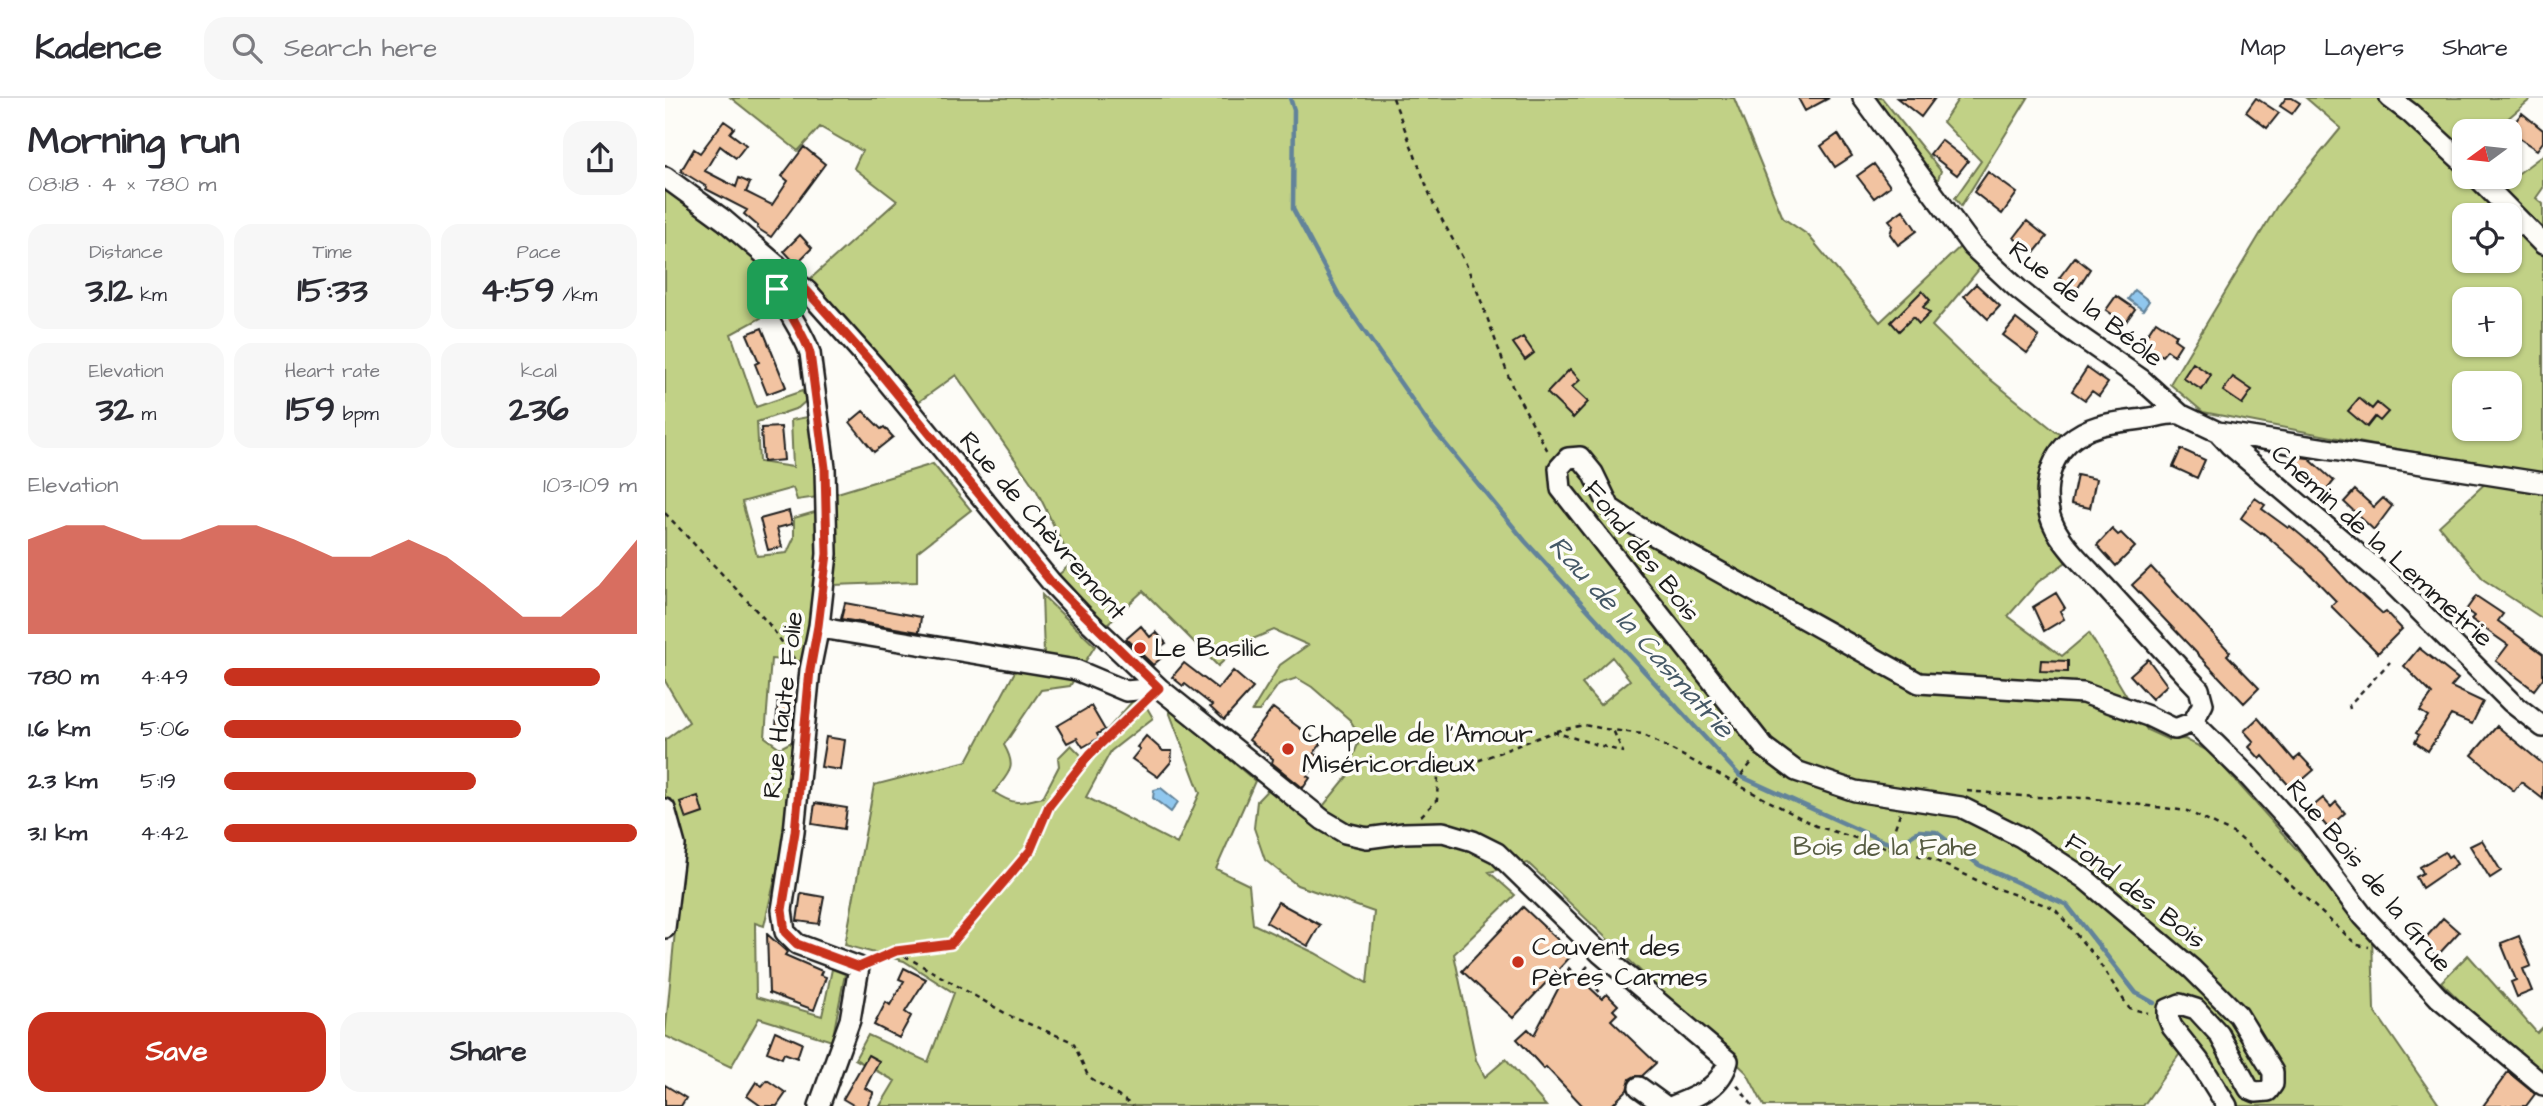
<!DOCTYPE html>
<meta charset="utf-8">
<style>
:root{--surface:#fff;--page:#f7f7f7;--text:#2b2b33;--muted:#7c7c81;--line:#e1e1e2;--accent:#c8321e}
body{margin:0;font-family:"Architects Daughter",sans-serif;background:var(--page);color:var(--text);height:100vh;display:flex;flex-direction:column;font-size:26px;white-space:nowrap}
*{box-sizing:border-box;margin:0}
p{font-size:23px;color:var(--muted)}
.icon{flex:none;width:38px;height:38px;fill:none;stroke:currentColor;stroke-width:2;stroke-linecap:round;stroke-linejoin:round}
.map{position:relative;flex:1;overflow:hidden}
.sheet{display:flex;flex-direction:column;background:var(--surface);width:665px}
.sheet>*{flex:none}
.needle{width:46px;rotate:255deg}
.fabs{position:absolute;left:1787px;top:21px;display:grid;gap:14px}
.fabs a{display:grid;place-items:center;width:70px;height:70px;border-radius:14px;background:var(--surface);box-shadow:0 2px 5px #0004;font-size:35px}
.pin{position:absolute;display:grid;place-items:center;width:60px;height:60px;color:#fff;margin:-30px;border-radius:14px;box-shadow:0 4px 10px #0006}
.round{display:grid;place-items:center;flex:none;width:74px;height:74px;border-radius:21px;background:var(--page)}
.headline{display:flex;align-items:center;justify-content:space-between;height:119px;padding:0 28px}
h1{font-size:38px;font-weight:700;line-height:52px}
.figures{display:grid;grid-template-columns:repeat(3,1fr);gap:10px;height:119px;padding:7px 28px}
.figures div{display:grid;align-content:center;border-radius:18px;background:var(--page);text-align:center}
.figures b{font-size:35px;font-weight:700}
.figures small{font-size:19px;font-weight:400}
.figures p{font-size:19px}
.chart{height:196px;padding:14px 28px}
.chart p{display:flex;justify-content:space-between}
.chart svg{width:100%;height:126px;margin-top:7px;fill:var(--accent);opacity:.7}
.button{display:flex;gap:14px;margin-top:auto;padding:14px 28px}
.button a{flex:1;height:80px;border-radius:21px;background:var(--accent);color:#fff;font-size:28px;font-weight:700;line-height:80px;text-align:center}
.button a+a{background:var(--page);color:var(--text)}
ul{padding:0 28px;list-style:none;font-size:23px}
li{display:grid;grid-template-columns:112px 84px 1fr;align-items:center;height:52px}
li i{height:18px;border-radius:9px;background:var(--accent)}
header{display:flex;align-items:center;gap:42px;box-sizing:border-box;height:98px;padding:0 35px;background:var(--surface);border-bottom:2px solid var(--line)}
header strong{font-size:33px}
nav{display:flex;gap:38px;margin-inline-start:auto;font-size:24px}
.search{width:490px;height:63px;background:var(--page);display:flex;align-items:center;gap:18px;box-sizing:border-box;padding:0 24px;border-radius:21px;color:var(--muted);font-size:26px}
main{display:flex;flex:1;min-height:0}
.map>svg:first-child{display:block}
</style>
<header>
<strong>Kadence</strong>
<div class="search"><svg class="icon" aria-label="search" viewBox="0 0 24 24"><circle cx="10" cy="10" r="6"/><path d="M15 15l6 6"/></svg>Search here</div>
<nav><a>Map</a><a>Layers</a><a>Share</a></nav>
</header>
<main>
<section class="sheet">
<div class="headline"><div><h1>Morning run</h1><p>08:18 · 4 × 780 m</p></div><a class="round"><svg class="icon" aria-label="share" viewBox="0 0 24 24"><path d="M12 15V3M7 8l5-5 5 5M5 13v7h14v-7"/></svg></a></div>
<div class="figures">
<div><p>Distance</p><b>3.12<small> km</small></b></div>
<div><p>Time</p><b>15:33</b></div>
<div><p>Pace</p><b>4:59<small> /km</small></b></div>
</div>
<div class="figures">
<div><p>Elevation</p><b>32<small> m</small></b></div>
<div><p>Heart rate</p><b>159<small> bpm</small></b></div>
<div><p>kcal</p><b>236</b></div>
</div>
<div class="chart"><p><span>Elevation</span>103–109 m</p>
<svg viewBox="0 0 160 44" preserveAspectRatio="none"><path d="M0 44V11L10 6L20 6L30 11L40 11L50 6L60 6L70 11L80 17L90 17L100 11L110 17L120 27L130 38L140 38L150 27L160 11V44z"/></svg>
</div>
<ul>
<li><b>780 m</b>4:49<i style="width:91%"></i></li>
<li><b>1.6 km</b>5:06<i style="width:72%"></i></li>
<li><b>2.3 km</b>5:19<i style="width:61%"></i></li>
<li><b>3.1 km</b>4:42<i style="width:100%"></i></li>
</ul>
<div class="button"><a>Save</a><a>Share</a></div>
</section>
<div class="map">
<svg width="1878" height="1008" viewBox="0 0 1878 1008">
<rect width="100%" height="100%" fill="#fdfcf7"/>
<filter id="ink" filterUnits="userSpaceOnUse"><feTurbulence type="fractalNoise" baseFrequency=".0143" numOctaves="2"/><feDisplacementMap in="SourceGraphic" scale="14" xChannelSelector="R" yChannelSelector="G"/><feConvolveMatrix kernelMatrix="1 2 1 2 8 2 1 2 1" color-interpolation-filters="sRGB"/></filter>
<g filter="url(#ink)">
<path fill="#c1d186" stroke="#6e7651" stroke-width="2" fill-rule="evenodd" d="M66,0H1069L1118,120L1143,137L1215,224L1298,146L1316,169L1267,228L1306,266L1391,334L1398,337L1391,344L1376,379L1404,462L1373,484L1343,518L1397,558L1424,535L1482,632L1504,642L1520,641L1545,654L1707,836L1709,912L1775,1008H1560L1521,947L1478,1008H1099L1082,975L863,765L824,774L850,797L789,856L811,962L820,979L841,961L881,1008H215L230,983L190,961L203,937L263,964L289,895L239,863L180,847L209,687L302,663L354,566L379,557L377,497L430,548L405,588L376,592L339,647C353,671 343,675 329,694C349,708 356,705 378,699L394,668L393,660L406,647L418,659L474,596L488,620L446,653L421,699L512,746L535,695L502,608L590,683L551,771L584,787L588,826L650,855L702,885L709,814L632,787L600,762L589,730L592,703L612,682L655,712L685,675L686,663L693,646V635L685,622L647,589L632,580L614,586L594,613H587L615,567L643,547L609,532L578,545L553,568L478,493L440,528L391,479L407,465L372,393L291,277L252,305L145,181L232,103L189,70L197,53L155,29L133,53ZM947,559L965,582L935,607L917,586Z
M1205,0H1217L1276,73L1272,84Z
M1294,0H1363L1296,108L1290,100L1316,63L1278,24Z
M1641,0H1718L1799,72V79H1806L1844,117H1799V163H1844V118L1878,151V375L1719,349L1538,314L1505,286L1612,108L1676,30ZM1799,201H1844V247H1799ZM1799,285H1844V331H1799Z
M1738,0H1867L1828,33H1799V57Z
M1878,57V90L1871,100L1878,106V135L1821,79H1844L1845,72L1850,78Z
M0,92L88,157L116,209L66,236L91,309L137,293L142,302L133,310L92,324L94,364L128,369L126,322L154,317L160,398L132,402L128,390L77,404L92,458L122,455L129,440V420L160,411L145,564L106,561L100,639L115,650L130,642L122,729L99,828L90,825L91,899L157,918L167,871L180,876L167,943L94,920L66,969L0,938L18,749L0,697V642L24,624L0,583Z
M268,366L306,412L252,454V484L168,487L169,396Z
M1825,381L1878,390V521L1819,482L1774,428Z
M1803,857L1872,935L1878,929V985L1776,884Z"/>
<path fill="#90c7ee" stroke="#62839a" stroke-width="2" d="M1470,192L1484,203L1478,212L1463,201Z
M496,690L513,704L506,714L488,700L489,692Z"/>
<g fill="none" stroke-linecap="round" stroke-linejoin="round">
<path stroke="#62839a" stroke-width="4.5" d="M625,0L629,12L628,111L674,197L764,326L860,443L1075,678L1220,744L1234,746L1254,733L1271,734L1314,767L1402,807L1471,895L1489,905"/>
</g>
<path fill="#f2c3a1" stroke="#1c1c1c" stroke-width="2" d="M1133,0H1164L1140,13Z
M1232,0H1270L1256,19Z
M1591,0L1614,15L1602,30L1581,14Z
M1621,0H1627L1635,5L1627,16L1615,8Z
M1857,15L1878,32V44L1872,52L1843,33Z
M59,23L69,30L65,35L81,47L71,60L55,48L40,73L71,89L74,80L85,85L81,94L107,107L123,83L117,78L139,49L160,66L106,139L92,130L93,128L79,116L82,112L41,91L42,89L16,73L29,51L35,55Z
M1173,36L1187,58L1170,69L1156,48Z
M1276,42L1303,63L1292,77L1265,56Z
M1209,66L1225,88L1209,100L1192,78Z
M1323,74L1352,95L1337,116L1309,94Z
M1238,112L1252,133L1233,147L1225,136L1228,127L1224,122Z
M1362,123L1382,139L1369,155L1349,140Z
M135,137L147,150L131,166L119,153Z
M1410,159L1425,171L1411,193L1394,180Z
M1311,186L1335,208L1323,221L1299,198Z
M1257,193L1265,202L1258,209L1265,215L1254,226L1248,219L1234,233L1226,224Z
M1451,198L1470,211L1460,225L1441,212Z
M1351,221L1374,239L1362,255L1338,237Z
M1491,223L1512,237L1509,241L1516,246L1509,257L1502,252L1497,258L1477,244Z
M97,230L121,289L102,296L90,266L94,264L82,236Z
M858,239L869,255L860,262L848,245Z
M1528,265L1546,277L1537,292L1518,280Z
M1422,270L1443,285L1434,298L1427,293L1420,302L1407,293Z
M905,271L915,282L907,289L923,304L908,320L882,295Z
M1568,279L1587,292L1577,306L1558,293Z
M1694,300L1707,311L1712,305L1723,314L1715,323L1710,319L1702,329L1683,313Z
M198,313L216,331L219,329L228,339L209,354L185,324Z
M116,329L119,362L98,364L96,330Z
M1516,351L1540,362L1532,380L1508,369Z
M1635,359L1643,360L1669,383L1659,395L1628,368Z
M1412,377L1431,381L1425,410L1406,406Z
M1690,392L1709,409L1718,400L1727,408L1709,432L1679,404Z
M1590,400L1600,407L1597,411L1623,430L1625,428L1656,454L1686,487L1718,516L1721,514L1737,531L1713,555L1666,508L1671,503L1640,471L1597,434L1596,435L1576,420Z
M124,413L127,426L112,430L117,449L103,452L95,421Z
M1447,431L1453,437L1456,435L1470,449L1451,468L1432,447Z
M1486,469L1565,554L1562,557L1594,590L1579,605L1467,487Z
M1391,495L1400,510L1395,513L1399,521L1379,533L1368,509Z
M1811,498L1838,516L1833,523L1878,556V580L1869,592L1831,563L1843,547L1806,521L1809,518L1801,512Z
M180,505L256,519L254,534L176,521Z
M476,528L485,539L491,534L501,545L494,550L500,557L488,567L461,541Z
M1754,550L1793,581L1786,589L1818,604L1807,626L1786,617L1763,653L1750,644L1754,637L1751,635L1763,618L1755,613L1767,596L1739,568Z
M1483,561L1502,587L1487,601L1465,577Z
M1376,562L1403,563V574L1375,573Z
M519,565L553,591L568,573L588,590L559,622L545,609L547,607L520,586L518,588L507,579Z
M113,599L130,600L127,631L111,630Z
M426,608L440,632L432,636L434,640L418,649L412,640L402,645L392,628Z
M608,610L656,646L649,655L656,661L642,678L645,680L638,690L607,665L608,661L584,642Z
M1593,620L1629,662L1635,657L1649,672L1627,691L1598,658L1595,661L1584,649L1589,644L1579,633Z
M1832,628L1878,666V701L1856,684L1849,693L1807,657Z
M481,638L498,653H507L506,664L493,679L467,661L475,651L472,649Z
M161,639L180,642L176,672L156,669Z
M33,698L38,715L21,721L15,704Z
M1658,700L1666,709L1671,704L1680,715L1663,730L1646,710Z
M150,705L182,710L179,731L147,726Z
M1817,742L1836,773L1825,780L1805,748Z
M1780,754L1783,759L1786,757L1792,766L1757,790L1751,779L1758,775L1755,769Z
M136,795L159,799L154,826L132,823Z
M613,804L655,827L643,848L601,824Z
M858,809L908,856L848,920L797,873Z
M1778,820L1794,834L1772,858L1757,844Z
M102,836L122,854L120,857L157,873L155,877L161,879L149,912L104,895Z
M1854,838L1866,868L1858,871L1867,893L1852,899L1846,884L1851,882L1836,845Z
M239,870L261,881L240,914L246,918L234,940L209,927L221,904L225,907L239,883L234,881Z
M904,870L937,901L942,896L953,907L948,912L952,916L946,922L991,965L977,978H970L965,981L962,992L946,1008H918L881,969L879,971L852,941L863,931L869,937Z
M110,933L137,945L132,960L119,955L117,960L102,954Z
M203,957L214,963L200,990L208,994V996L202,1008H190L178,1001Z
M1843,974L1870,996L1861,1008H1818Z
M102,982L121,995L112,1008H96L82,998L91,984L97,988Z
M0,987L21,1000L16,1008H0Z"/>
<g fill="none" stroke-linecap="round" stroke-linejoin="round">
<g stroke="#1c1c1c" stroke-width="24">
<path id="minor" d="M1198,0L1307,148L1353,191L1394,224L1476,281L1515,316L1553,334L1878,385
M1725,0L1745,15L1799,65
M0,79L59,122L142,193L210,269L386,484L416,516L494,590L658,722L680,735L702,740L739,735L778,734L808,743L832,755L935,855L1063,963C1056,990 1032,998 1008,1008
M1812,79L1878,146
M112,167C105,198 136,226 145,255L160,370L162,456L154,528L145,572L129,734L117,812L120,834L132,846L194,869L185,922L154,1008
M1515,316C1504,315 1495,318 1484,320C1455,325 1428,323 1404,344C1380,366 1376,405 1391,432C1403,453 1423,471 1440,489C1471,523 1502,557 1534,591L1538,606L1528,624L1510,631L1483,618L1418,595L1254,585L972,428L945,410L928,375L915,359L903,360L894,370L896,391L1099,649L1131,673L1190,693L1296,709L1356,739L1419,780L1527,871L1573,917L1608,974V986L1603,993L1591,994L1584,991L1554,936L1531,911L1515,906L1503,911V919L1507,929L1534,963L1562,1008
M1553,334L1565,347L1725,483L1846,604L1878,629
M154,528L168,532L411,572L461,593L494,590
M1528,624L1584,679L1637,737L1698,818L1774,900L1878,987
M0,711L10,747L0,830
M974,989L1000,1008"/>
</g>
<path stroke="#1c1c1c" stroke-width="2.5" stroke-dasharray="5 5" stroke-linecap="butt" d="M728,0L768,105L801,166L815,200L847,288L884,355
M0,415L103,525L130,562
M1685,611L1684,607L1725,564
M891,633L919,627L946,632
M1070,685L1088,663
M1302,693L1369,699L1423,700L1522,713L1572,737L1692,847L1704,849
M756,718L772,702L773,678L888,634L958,654L948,632L977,636L1151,728L1223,750L1235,715
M1223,750L1267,761L1324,788L1389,810L1431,860L1464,910L1483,915
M231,853L347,919L408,944L423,978L468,1008
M210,862L231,853L286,846L365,753L384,708L425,656L475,608
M923,868L917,874L939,899
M1072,987L1088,1008"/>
<use href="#minor" stroke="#fdfcf7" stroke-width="19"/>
</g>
</g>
<g fill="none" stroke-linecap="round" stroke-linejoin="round" filter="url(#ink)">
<g stroke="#fff" stroke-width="14">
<path id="route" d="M112,167L142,193L210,269L386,484L494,590L425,656L384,708L365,753L286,846L231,853L194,869L132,846L120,834L117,812L130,734L145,572L153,528L162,456L160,370L145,255C136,226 106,197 112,167Z"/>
</g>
<use href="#route" stroke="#c8321e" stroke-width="9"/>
</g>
<g fill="#c8321e" stroke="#fdfcf7" stroke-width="2.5">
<circle cx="475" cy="550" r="7"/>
<circle cx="623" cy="651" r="7"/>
<circle cx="853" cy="864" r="7"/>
</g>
<g text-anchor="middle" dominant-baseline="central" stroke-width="7" stroke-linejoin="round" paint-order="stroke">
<g font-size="26" fill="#1c1c1c" stroke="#fdfcf7">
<text transform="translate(1421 206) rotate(38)">Rue de la Béôle</text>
<text transform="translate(378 428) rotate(49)">Rue de Chèvremont</text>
<text transform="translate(1717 448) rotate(42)">Chemin de la Lemmetrie</text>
<text transform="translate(977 453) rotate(52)">Fond des Bois</text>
<text transform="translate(118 607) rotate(-83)">Rue Haute Folie</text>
<text transform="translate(1704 778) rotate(50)">Rue Bois de la Grue</text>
<text transform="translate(1470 793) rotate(38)">Fond des Bois</text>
</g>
<g font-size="26" fill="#1c1c1c" stroke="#fdfcf7" text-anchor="start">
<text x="489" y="550">Le Basilic</text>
<text x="637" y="636">Chapelle de l'Amour<tspan x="637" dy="30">Miséricordieux</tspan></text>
<text x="867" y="849">Couvent des<tspan x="867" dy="30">Pères Carmes</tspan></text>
</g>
<g font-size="26" fill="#565b41" stroke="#fdfcf7">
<text x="1220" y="749">Bois de la Fahe</text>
</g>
<g font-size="28" font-style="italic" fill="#455866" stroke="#fdfcf7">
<text transform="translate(976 539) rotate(48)">Rau de la Casmatrie</text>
</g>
</g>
</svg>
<div class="fabs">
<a><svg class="needle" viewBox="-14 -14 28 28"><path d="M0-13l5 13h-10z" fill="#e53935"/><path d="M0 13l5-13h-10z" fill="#7c7c81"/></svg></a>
<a><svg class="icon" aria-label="locate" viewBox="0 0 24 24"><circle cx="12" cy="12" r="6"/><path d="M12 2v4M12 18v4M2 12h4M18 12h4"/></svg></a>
<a>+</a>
<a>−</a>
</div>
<div class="pin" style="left:112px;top:191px;background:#1e9e55"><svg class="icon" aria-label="arrive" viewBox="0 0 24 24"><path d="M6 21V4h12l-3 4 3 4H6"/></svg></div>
</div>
</main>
